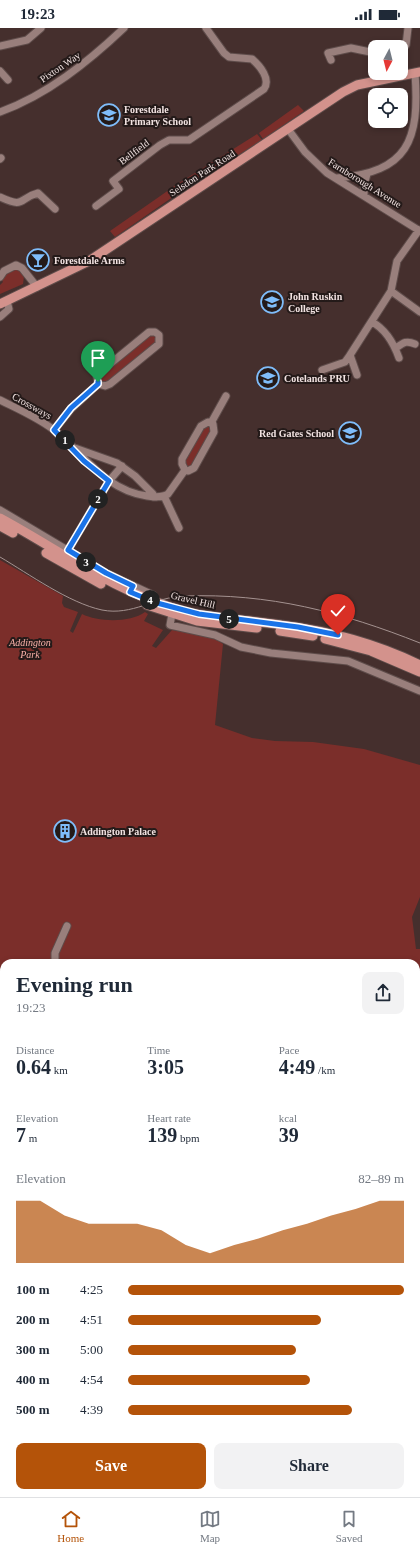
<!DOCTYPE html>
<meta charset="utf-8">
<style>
:root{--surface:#fff;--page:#f2f2f3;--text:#1f2937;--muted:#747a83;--line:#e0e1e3;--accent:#b45309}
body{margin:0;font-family:Georgia,serif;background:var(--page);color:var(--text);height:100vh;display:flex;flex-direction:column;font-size:15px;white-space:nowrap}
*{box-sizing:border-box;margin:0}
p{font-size:13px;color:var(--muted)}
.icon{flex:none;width:22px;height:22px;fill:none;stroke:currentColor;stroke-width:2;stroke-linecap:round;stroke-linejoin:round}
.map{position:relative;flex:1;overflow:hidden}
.side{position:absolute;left:0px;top:931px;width:420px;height:538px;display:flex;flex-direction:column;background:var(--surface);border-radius:12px 12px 0 0;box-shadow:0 2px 6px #0003}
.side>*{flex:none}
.needle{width:26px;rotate:187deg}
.buttons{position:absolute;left:368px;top:12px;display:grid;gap:8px}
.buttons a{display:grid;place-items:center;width:40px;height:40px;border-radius:8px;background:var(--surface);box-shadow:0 2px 6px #0003;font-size:20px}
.pin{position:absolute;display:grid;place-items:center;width:34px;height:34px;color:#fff;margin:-41px -17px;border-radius:50% 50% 50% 0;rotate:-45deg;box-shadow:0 0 4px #0007}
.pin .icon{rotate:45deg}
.km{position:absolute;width:20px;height:20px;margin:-10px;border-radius:50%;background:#222;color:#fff;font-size:11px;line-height:20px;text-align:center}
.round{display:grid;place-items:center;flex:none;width:42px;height:42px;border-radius:8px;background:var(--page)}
.headline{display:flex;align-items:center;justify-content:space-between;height:68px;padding:0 16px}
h1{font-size:22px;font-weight:700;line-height:30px}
.figures{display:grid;grid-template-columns:repeat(3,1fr);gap:6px;height:68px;padding:4px 16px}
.figures div{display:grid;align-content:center}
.figures b{font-size:20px;font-weight:700}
.figures small{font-size:11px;font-weight:400}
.figures p{font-size:11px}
.chart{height:112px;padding:8px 16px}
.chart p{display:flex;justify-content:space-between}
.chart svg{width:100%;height:72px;margin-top:4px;fill:var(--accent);opacity:.7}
.primary-button{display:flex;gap:8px;margin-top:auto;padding:8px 16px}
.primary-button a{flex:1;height:46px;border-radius:8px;background:var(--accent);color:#fff;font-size:16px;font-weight:700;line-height:46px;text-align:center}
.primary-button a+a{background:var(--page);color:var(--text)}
ul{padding:0 16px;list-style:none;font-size:13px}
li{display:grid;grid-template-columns:64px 48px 1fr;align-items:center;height:30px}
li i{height:10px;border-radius:5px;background:var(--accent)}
.status{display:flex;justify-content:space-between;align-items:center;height:28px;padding:0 20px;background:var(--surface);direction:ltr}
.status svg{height:11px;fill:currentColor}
.tab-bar{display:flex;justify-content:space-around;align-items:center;height:56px;border-top:1px solid var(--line);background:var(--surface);font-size:11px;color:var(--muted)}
.tab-bar a{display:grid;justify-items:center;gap:2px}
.tab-bar .active{color:var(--accent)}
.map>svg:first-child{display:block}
</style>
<div class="status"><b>19:23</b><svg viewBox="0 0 49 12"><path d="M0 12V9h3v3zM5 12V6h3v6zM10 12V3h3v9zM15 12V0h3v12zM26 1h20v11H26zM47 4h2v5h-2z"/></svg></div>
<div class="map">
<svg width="420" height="1469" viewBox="0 0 420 1469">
<rect width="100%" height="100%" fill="#452f2d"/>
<path fill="#7b2e2a" d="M298,77L304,83L263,111L259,105Z
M257,106L262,112L180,164L115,209L110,203L176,157Z
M15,241L20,243L24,248L23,256L0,266V257L3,254L1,251L6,246Z
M149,307L156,308V316L106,355L101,354L100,348Z
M210,397L211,403L193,436L188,440L183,434L201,402Z
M0,532L63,568L62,575L64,579L78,584L70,603L73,605L82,586C98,594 130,595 145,584L148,586L144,593L163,602L152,618L156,620L172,602L213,609L223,616L215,697L252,710L275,713L313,714L364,721L420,737V869L412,889L416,921H420V1060L418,1062L420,1067V1354L416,1360V935H4V1465H413V1469H0Z
M416,1369L420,1411L416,1444Z"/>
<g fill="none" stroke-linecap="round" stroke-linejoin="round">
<g stroke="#5e4c4a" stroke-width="9">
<path id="minor" d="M0,18L27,12L41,0
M401,22L406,17L408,0
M331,32L328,25L351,20L375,25
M0,43L8,52
M0,84C47,67 88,34 124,0
M288,101L305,124L327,145L420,203
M0,131L1,130
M337,150C408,144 420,113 415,45
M364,167V157L367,146
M0,169C26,181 18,170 38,165L55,181
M96,178L119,161L113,153L160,117L169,112H189L264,61C271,51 260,38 252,31L229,29L224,25L206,0
M0,249L4,243L16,237L22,240L37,259
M391,263L420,284
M0,289L9,281L7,273
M372,294C385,301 394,316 399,330
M396,320C403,315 406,312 415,316
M350,327L357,347
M322,342L345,334L350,327L391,263L397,233L419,202
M0,372C18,381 37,389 54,402C85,426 104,462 147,468C154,469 162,470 168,466L185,442
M208,394L213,396L214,404L194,440L188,443L185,442L182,436V431L201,398Z
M211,395L226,368
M54,402L71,381L98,356L105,358L110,356L159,316V307L155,304H149L99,345L97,349L98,356
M72,419L117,435L135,448L153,466V469
M164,468L179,500
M0,482L106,545L153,567
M68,522L109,453L122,438
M172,586L170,597L215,607L241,619L271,625L348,633L420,663
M55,935V925L67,898
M416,1070L420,1065"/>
</g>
<g stroke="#5e4c4a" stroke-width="11">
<path id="major" d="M0,276L89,233L343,64L357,57L420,44
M0,490C61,523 115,564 183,583C215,591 249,592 281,597C329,603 377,616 420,637
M0,498L13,505
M46,525L101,556
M147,577L197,593L257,600
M280,603L313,608
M325,611L371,623L420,644"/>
</g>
<use href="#minor" stroke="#997f7c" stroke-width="7"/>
<use href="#major" stroke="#d3928c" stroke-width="9"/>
<path stroke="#a49290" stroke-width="1" d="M0,529C29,546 69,575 102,582C132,588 155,569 184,568C269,565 342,584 420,615"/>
</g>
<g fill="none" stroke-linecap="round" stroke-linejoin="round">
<g stroke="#fff" stroke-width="8">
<path id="route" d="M98,354V356L71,380L54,402L84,433L109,453L68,522L106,545L133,558L130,564L157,575L199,586L298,599L338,607"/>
</g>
<use href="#route" stroke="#1a73e8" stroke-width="5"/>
</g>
<defs>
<g id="school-ring" transform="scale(1.15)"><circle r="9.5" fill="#241a19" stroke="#7fbdfa" stroke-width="1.5"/><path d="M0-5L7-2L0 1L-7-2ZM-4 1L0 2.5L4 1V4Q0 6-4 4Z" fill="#7fbdfa"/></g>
<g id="bar-ring" transform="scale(1.15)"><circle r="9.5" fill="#241a19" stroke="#7fbdfa" stroke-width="1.5"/><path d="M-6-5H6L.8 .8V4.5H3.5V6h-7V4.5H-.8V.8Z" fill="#7fbdfa"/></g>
<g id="university-ring" transform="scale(1.15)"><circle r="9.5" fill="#241a19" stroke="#7fbdfa" stroke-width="1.5"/><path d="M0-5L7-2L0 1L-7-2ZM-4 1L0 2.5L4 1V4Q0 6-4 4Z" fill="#7fbdfa"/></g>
<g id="building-ring" transform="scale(1.15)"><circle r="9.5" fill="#241a19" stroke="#7fbdfa" stroke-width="1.5"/><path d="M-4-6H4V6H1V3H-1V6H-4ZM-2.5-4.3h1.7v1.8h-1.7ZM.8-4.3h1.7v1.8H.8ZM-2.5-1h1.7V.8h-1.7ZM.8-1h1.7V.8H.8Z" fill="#7fbdfa"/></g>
</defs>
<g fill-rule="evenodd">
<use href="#school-ring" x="109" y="87"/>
<use href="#bar-ring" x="38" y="232"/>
<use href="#university-ring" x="272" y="274"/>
<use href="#school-ring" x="268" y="350"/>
<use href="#school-ring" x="350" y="405"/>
<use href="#building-ring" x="65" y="803"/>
</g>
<g text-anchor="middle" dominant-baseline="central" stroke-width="4" stroke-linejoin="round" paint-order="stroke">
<g font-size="10" fill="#f2e3e2" stroke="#241a19">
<text transform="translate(60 39) rotate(-34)">Pixton Way</text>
<text transform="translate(134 124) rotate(-37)">Bellfield</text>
<text transform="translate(202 145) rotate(-33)">Selsdon Park Road</text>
<text transform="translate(365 155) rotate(32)">Farnborough Avenue</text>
<text transform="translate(32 378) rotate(29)">Crossways</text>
<text transform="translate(193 572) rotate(13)">Gravel Hill</text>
</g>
<g font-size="10" font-weight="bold" fill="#f2e3e2" stroke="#241a19" text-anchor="start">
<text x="124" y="81">Forestdale<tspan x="124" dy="12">Primary School</tspan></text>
<text x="54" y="232">Forestdale Arms</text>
<text x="288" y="268">John Ruskin<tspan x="288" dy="12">College</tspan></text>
<text x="284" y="350">Cotelands PRU</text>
<text x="334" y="405" text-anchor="end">Red Gates School</text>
<text x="80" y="803">Addington Palace</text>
</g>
<g font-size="10" font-style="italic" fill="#f8afa7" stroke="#241a19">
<text x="30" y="614">Addington<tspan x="30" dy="12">Park</tspan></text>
</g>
</g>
</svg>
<div class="buttons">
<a><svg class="needle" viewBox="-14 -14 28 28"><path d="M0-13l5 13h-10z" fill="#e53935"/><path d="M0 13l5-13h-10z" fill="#747a83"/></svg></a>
<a><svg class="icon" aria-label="locate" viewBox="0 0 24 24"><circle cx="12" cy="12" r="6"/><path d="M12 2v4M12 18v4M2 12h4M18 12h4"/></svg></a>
</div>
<div class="pin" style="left:98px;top:354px;background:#1e9e55"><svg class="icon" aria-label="arrive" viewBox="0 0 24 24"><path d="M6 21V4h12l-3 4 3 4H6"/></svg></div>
<div class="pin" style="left:338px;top:607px;background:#d93025"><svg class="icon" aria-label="check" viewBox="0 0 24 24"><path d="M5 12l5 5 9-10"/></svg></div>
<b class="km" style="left:65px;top:412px">1</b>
<b class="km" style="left:98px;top:471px">2</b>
<b class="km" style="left:86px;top:534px">3</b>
<b class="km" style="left:150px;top:572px">4</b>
<b class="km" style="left:229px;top:591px">5</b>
<section class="side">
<div class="headline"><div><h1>Evening run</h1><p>19:23</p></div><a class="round"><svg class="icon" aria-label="share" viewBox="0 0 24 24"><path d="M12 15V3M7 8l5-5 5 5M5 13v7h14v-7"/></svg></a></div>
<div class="figures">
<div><p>Distance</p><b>0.64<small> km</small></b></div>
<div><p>Time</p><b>3:05</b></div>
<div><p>Pace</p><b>4:49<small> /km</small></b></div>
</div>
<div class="figures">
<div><p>Elevation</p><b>7<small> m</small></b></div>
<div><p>Heart rate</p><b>139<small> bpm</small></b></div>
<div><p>kcal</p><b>39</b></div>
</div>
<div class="chart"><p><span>Elevation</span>82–89 m</p>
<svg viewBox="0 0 160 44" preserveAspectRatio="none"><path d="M0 44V6L10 6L20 15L30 20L40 20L50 20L60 24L70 33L80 38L90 33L100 29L110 24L120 20L130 15L140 11L150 6L160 6V44z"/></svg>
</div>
<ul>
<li><b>100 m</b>4:25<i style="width:100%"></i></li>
<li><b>200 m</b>4:51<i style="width:70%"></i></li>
<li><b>300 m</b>5:00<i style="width:61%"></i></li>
<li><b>400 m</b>4:54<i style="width:66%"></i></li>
<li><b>500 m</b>4:39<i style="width:81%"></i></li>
</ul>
<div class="primary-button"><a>Save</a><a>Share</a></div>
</section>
</div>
<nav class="tab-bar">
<a class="active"><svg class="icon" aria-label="home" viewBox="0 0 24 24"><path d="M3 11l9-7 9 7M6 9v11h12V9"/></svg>Home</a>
<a><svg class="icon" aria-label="map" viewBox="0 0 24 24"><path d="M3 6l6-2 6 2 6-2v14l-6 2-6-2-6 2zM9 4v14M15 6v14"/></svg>Map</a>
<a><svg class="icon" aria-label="saved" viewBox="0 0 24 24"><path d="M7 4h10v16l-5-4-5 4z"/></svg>Saved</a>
</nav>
